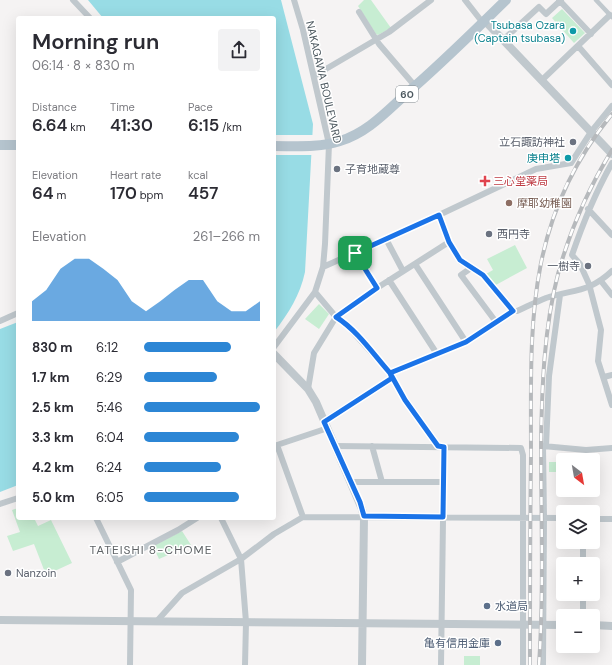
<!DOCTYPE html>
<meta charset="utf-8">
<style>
:root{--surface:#fff;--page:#f2f2f3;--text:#2b2b33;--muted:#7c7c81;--accent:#2c86d5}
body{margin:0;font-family:"DM Sans","Noto Sans JP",sans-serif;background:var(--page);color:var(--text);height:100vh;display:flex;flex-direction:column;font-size:15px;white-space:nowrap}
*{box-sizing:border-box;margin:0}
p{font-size:13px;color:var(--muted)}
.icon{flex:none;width:22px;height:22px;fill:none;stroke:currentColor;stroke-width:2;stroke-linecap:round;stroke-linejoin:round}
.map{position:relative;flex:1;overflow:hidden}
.sheet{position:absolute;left:16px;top:16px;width:260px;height:504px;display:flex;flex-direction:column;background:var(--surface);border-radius:4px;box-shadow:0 4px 16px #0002}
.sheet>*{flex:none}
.needle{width:26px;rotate:149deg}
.tools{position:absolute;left:556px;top:453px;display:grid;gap:8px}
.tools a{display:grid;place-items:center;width:44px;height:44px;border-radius:4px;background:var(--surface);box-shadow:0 4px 16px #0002;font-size:20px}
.pin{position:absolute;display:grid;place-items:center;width:34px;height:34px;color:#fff;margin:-17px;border-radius:8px;box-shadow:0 2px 6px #0006}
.round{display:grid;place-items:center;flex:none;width:42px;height:42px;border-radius:4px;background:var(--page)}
.summary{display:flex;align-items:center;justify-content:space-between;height:68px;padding:0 16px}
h1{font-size:22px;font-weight:600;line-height:30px}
.stats{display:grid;grid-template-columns:repeat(3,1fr);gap:6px;height:68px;padding:4px 16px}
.stats div{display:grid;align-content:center}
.stats b{font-size:17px;font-weight:600}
.stats small{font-size:11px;font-weight:400}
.stats p{font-size:11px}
.chart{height:112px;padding:8px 16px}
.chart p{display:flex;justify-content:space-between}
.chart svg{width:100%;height:72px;margin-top:4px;fill:var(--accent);opacity:.7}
ul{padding:0 16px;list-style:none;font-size:13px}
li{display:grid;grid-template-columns:64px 48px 1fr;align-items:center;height:30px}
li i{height:10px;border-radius:5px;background:var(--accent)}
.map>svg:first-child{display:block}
</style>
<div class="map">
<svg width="612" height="665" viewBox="0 0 612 665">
<rect width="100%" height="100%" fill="#f5f3f3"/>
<path fill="#c7edd2" d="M364,0H371L391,28L378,35L376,34L358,6Z
M562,9L585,33L574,43L552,18Z
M515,245L527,268L494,286L486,274L493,270L487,259Z
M319,304L329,314L319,329L305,319Z
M549,462H563V472H549Z
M18,508V518H34L38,526L51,520L72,563L46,575L34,544L13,551L7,536L20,532L12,510Z
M182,531L191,545L159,559L153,546Z
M464,656H480V665H464Z"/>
<path fill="#98dce5" d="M88,0H281L313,124L305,272C300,295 289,313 274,332V18H103Z
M18,322V485L0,492V329Z"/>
<path fill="#f5f3f3" d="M274,135H316L315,155H274Z"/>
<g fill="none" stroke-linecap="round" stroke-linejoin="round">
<path stroke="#c0c8cd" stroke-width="4.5" d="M596,0L612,17"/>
<path stroke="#c0c8cd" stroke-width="6" d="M73,0L90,18
M465,0L483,23
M559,0L591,34
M359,12L379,44L415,86
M503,40L539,7L546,14L561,0
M578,46L612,85
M314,76L389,32L431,0
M542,80L610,15
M612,163C595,193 583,223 572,255L580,264L589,284L601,330L598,361L612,405
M588,209L612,235
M439,215L449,242L460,261L483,275L513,311
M386,239L403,271
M355,253L377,288
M415,264L466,342
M323,267L439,215L536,169L571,163L591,132L612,106
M471,268L461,275L496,322
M389,280L437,354
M601,281L612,295
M315,292L336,317L343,321L390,373L405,399L438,446
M0,321L18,313
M274,347L315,292L323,267L325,244L329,144L303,30L294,0
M390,373L466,342L513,311H517C526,307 536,302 546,298C573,289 589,293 612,271
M604,377L612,375
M308,389L314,353L336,317L377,288L449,242
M324,421L392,378
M277,445L303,517
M274,446L328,428
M335,446L521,448L523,455V665
M372,446L382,482
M546,446L549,376L560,295
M350,482H443
M0,504L18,498
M96,518L131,590L130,665
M221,518L241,559L246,622L245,665
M593,519H612
M583,542V564
M117,562L178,530L197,518
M583,594V616
M157,621L182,593L241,559L274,534L303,517L563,518
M441,665L444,447
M543,665L544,518L543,446L586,450L612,448"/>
<path stroke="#c0c8cd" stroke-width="8" d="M485,21L612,154
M274,354L308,389L316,402L362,509L364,517L362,665
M0,620L563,625
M593,625L612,626"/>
<path stroke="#b5c4ce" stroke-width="10" d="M0,145H18
M274,146C296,146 319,148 340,141C367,133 386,112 406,94C441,64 473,32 506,0"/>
<g stroke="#b6b9bc" stroke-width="4">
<path id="rail" d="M530,665C530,595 530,526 531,456C531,326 524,222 612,114
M539,665C544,592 541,515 541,442C542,386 544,328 558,274C570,230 588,189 612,150"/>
</g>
<use href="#rail" stroke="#fff" stroke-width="2.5" stroke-dasharray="8" stroke-linecap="butt"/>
</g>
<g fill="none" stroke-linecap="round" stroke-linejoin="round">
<g stroke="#fff" stroke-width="8">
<path id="route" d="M355,253L377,288L336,317C357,330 374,355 390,373L392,378L324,422L360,502L364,516L443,517L444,447L438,446L405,400L390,373L466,342L513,311L483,275L460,260L449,242L439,215L355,253"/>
</g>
<use href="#route" stroke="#1a73e8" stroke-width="5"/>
</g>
<g fill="#0f9aa8" stroke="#fff" stroke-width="1.5">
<circle cx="573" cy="31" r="4"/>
<circle cx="568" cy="158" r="4"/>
</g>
<g fill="#6b7280" stroke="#fff" stroke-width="1.5">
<circle cx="573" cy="142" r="4"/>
<circle cx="337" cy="169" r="4"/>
<circle cx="489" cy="234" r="4"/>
<circle cx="588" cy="266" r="4"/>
<circle cx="8" cy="573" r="4"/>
</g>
<path fill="#e0444e" stroke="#fff" stroke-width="1.5" d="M483 175h4v4h4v4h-4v4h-4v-4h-4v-4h4z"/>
<circle fill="#8d6e63" stroke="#fff" stroke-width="1.5" cx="509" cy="203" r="4"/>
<g fill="#5c6f8a" stroke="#fff" stroke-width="1.5">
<circle cx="487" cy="606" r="4"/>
<circle cx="498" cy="643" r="4"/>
</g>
<g text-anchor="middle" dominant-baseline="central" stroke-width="3" stroke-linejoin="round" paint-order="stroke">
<rect fill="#fff" stroke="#828a8f" stroke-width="1" x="396" y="86" width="22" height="16" rx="3"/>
<g font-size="10" font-weight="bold" fill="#4c585f">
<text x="407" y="94">60</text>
</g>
<g font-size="11" fill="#0d838f" stroke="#fff" text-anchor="end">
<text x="565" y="25">Tsubasa Ozara<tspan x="565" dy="13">(Captain tsubasa)</tspan></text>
<text x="560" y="158">庚申塔</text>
</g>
<g font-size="11" fill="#4c585f" stroke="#fff">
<text transform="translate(324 82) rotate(77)">NAKAGAWA BOULEVARD</text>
</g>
<g font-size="11" fill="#5b616d" stroke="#fff" text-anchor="start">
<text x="565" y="142" text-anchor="end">立石諏訪神社</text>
<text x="345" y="169">子育地蔵尊</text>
<text x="497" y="234">西円寺</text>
<text x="580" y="266" text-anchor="end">一樹寺</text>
<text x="16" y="573">Nanzoin</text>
</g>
<g font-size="11" fill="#be3a42" stroke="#fff" text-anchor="start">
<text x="493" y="181">三心堂薬局</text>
</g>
<g font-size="11" fill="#785e54" stroke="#fff" text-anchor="start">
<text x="517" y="203">摩耶幼稚園</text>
</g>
<g font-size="11" fill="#4e5e75" stroke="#fff" text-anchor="start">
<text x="495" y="606">水道局</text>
<text x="490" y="643" text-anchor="end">亀有信用金庫</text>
</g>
<g font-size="12" letter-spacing="1" fill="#606467" stroke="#fff">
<text x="151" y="550">TATEISHI 8-CHOME</text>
</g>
</g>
</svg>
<div class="tools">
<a><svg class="needle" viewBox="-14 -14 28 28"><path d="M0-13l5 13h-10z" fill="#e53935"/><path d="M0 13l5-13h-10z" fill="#7c7c81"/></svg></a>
<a><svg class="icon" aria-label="layers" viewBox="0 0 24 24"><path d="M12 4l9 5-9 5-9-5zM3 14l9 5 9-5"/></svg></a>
<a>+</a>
<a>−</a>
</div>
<div class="pin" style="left:355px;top:253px;background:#1e9e55"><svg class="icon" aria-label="arrive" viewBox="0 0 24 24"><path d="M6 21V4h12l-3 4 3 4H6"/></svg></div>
<section class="sheet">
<div class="summary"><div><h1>Morning run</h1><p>06:14 · 8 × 830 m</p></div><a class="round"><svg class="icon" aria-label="share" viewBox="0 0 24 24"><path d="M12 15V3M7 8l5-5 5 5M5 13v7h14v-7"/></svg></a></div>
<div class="stats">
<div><p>Distance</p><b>6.64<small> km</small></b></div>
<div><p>Time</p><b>41:30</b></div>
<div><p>Pace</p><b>6:15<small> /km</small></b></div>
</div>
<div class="stats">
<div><p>Elevation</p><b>64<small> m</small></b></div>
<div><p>Heart rate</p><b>170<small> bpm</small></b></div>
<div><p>kcal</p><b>457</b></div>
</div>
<div class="chart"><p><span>Elevation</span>261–266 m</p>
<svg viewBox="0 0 160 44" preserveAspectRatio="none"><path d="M0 44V32L10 25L20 12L30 6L40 6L50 12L60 19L70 32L80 38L90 32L100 25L110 19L120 19L130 32L140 38L150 38L160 32V44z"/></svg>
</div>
<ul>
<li><b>830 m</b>6:12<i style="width:75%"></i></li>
<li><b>1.7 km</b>6:29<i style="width:63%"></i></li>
<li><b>2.5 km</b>5:46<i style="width:100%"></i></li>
<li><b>3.3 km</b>6:04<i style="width:82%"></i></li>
<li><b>4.2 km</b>6:24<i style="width:66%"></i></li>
<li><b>5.0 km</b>6:05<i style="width:82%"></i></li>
</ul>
</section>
</div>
